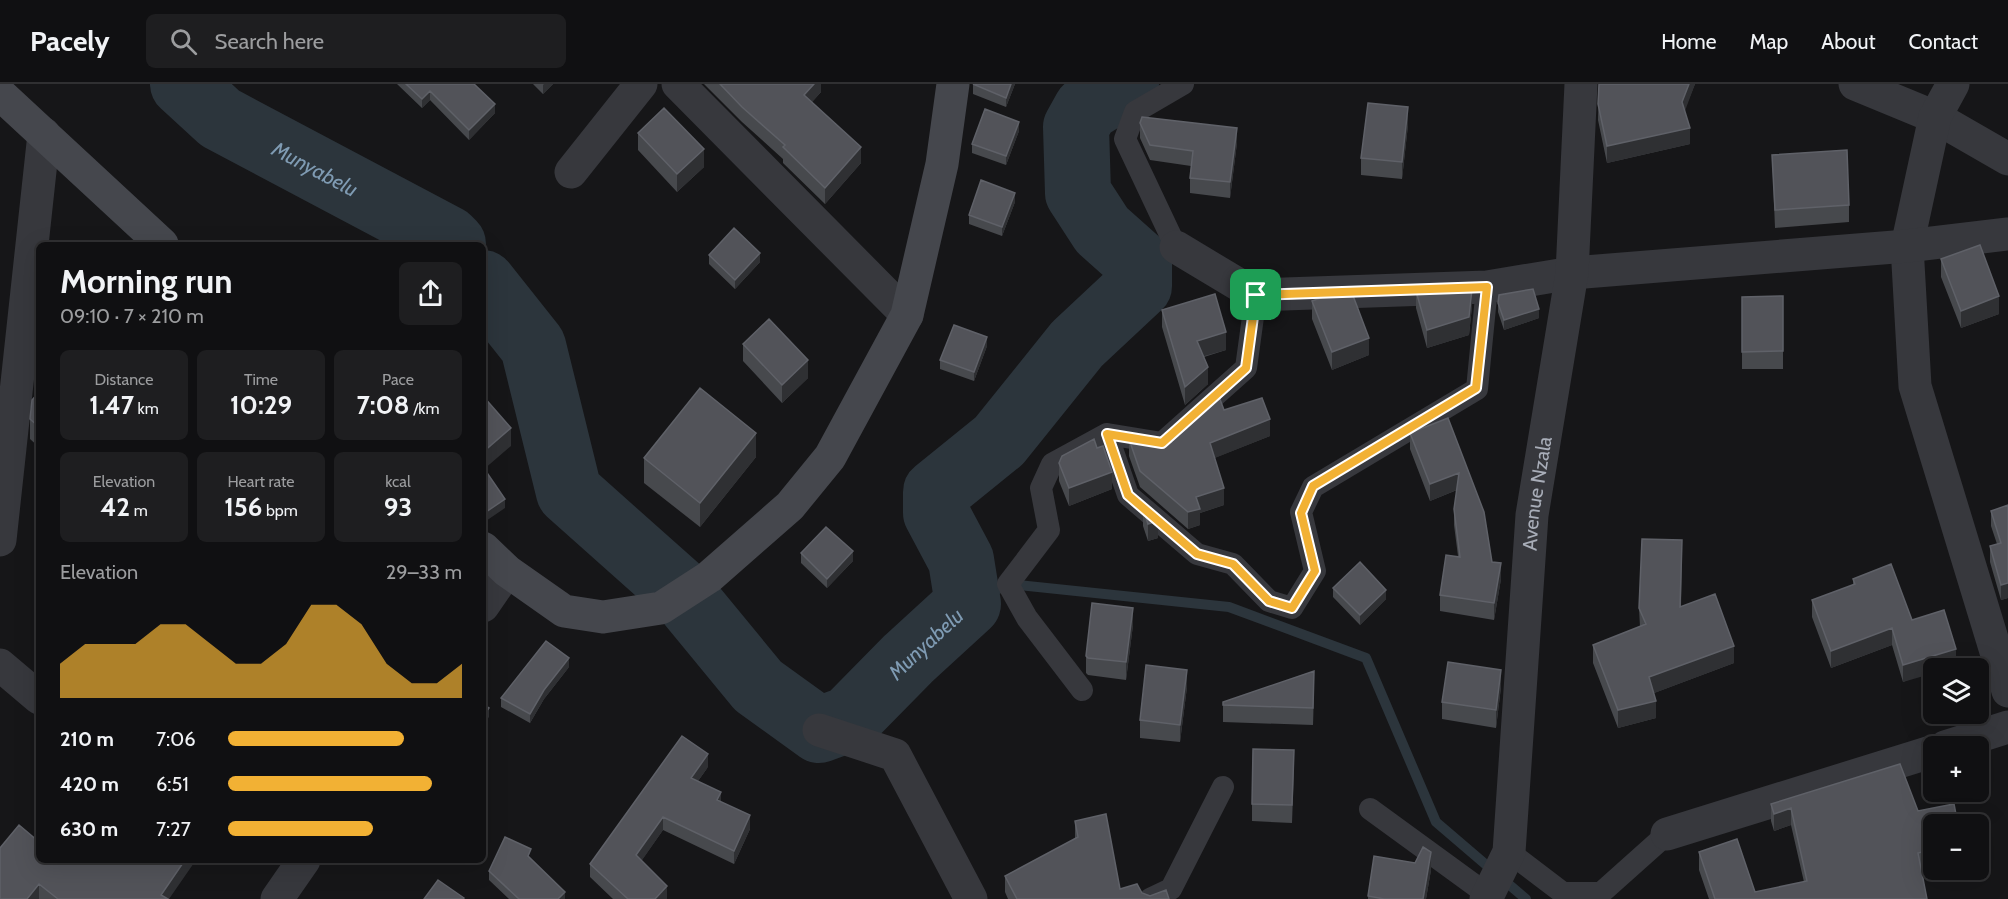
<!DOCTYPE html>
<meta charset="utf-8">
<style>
:root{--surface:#101012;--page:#1e1e20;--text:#f1f3f6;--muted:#9c9d9f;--line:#303032;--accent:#f2b134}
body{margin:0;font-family:Cabin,sans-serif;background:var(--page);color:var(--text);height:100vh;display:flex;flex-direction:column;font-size:22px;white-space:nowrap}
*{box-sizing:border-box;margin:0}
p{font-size:20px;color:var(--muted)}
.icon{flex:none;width:33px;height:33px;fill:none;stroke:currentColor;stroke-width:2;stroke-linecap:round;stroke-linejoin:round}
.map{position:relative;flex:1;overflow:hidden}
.side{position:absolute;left:36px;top:158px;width:450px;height:621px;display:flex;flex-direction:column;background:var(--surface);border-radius:9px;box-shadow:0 6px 24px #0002,0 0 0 2px var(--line)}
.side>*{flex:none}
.controls{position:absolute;left:1923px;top:574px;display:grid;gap:12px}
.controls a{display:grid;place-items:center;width:66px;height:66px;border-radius:9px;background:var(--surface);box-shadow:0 6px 24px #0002,0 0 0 2px var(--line);font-size:30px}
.pin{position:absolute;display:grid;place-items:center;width:51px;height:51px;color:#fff;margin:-26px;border-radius:12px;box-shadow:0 3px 9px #0006}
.round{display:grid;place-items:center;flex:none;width:63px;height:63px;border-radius:9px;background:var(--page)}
.summary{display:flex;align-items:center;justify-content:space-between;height:102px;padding:0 24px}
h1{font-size:33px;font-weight:800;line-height:45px}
.metrics{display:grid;grid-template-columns:repeat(3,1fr);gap:9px;height:102px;padding:6px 24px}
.metrics div{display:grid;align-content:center;border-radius:9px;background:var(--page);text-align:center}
.metrics b{font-size:26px;font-weight:800}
.metrics small{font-size:16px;font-weight:400}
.metrics p{font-size:16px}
.chart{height:168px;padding:12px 24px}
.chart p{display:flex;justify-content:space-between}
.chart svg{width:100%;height:108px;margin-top:6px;fill:var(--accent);opacity:.7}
ul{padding:0 24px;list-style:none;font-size:20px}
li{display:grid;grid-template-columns:96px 72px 1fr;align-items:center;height:45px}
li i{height:15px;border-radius:8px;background:var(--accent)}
header{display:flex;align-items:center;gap:36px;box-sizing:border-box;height:84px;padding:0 30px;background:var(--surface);border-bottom:2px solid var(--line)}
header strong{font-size:28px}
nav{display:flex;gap:33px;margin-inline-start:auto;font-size:21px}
.search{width:420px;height:54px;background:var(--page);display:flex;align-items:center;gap:15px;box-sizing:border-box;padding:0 21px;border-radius:9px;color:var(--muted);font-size:22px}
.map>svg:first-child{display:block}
</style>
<header>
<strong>Pacely</strong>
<div class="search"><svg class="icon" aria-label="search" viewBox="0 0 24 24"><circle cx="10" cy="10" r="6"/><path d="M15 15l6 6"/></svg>Search here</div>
<nav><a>Home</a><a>Map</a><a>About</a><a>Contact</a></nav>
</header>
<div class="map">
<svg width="2008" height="815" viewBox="0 0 2008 815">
<rect width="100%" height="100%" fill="#161618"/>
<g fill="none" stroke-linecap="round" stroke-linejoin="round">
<path stroke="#2c353c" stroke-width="10" d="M968,520L1008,500L1229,523L1366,574L1436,738L1526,815"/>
<g stroke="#2c353c" stroke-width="66">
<path id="s1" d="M183,0L220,34L448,155L453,160"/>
<path id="s2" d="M483,199L533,262L569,408L679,506L758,602L819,646L849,635L908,575L968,520L961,476L936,429V408L999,357L1077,260L1139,202V179L1102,146L1078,109L1076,43L1086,25L1126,0"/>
</g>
<path stroke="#37383d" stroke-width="22" d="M1176,163L1125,55L1135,28L1183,0
M1107,350L1128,411L1197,470L1233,480L1269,517L1292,524L1315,487L1301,428L1313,403L1477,305L1487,203
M1082,606L1027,534L1008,500L1049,446L1041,404L1052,380L1107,350L1162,359L1246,284L1256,211
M1370,725L1488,811
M1509,768L1563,809H1601L1667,750
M1150,815L1171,805L1223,703"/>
<g stroke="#37383d" stroke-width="33">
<path d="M678,0L907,231"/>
<path d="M1855,0L1935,33L2008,75"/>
<path d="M1953,0L1935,33L1907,162L1915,302L2008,607"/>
<path d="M571,88L641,0"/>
<path d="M1176,163L1256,211L1487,203L1572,189L1907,162L2008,150"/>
<path d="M0,456L44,50"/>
<path d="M483,522L507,487"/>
<path d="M0,581L39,614"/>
<path d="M819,646L895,671L971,815"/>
<path d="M1945,663L2008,643"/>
<path d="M1667,750L1934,667"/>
<path d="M277,815L304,776"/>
<path id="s3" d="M1486,815L1509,768L1532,431L1572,189L1581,0"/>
</g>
<path stroke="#45474d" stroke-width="33" d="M0,10L162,160
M483,464L507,487L564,527L603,533L661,524L709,493L790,422L830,373L907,231L942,80L953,0"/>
</g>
<path fill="#47494d" d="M397,0H474L495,29L469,56L430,16L422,24Z
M533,0H553L543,10Z
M704,0H821V8L812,18L861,79L825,120L783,79V75L742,38Z
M973,0H1015L1006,23L973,10Z
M1599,0H1695L1684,27L1690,60L1607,79L1598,36Z
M1140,39L1237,59L1230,114L1190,109V94L1191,82L1150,76L1140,54Z
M1408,41L1402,95L1361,91V74Z
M1019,47L1006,81L972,69V60Z
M638,49L704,83L677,108L638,66Z
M1772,71L1849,121V138L1775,144Z
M1015,118L1002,152L969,140V131Z
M709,171L760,178L735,205L709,180Z
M1941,175L1999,230L1961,244L1941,193Z
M1416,207L1472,222L1469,251L1427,264L1416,224Z
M1783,212V285H1742V213Z
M1312,217L1369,271L1332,286L1312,235Z
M1498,219L1539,234L1504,246L1498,228Z
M1162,226L1226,266L1204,273L1208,300L1185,321L1162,243Z
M743,260L808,294L782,319L743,277Z
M987,262L974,297L940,285V276Z
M39,308V363L30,355V335Z
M1224,326L1270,352L1214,374L1224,421L1200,429V441L1188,445L1140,403L1129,372V355H1166Z
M1448,334L1492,478L1501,495L1494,536L1440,527V511L1458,472L1454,441V425L1457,406L1430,417L1410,365V349Z
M1097,364L1112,405L1069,422L1059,397V379Z
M756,373L700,443L644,399V374Z
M2008,421V514L2001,516L1990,478V462L1997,460L1991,442V427Z
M1143,424L1158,454L1148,457L1143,442Z
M801,469L853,477L827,504L801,479Z
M1682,473L1681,523L1734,579L1654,609L1656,634L1618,644L1593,579V561L1640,543L1639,524Z
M1853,495L1912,536L1956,582L1947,585H1934L1903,598L1892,561L1831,584L1812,533V516L1853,501Z
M1333,504L1386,515L1360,541L1333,513Z
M1133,541L1126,596L1088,591L1086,589V572Z
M569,583L544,615L530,639L501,623V614Z
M1187,603L1180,658L1140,654V636Z
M1501,603L1496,644L1442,635V618Z
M1314,604L1313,641L1223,638V618Z
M708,683L698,697L750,745L734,780L663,746L641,777L667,815H613L590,793V780Z
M1294,684L1292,739L1252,737V720Z
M1771,720L1918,727L1934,741V783L1921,785L1927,815H1709L1699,786V768L1755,808L1804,798L1791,741L1774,747L1771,737Z
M1075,737L1120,805L1169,815H1008L1005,808V792L1075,755Z
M38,757L169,815H0Z
M531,775L565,815H509L489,796V787Z
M1431,786L1426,815H1368V812Z"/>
<path fill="#2f3033" d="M544,0H553L543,10V1Z
M814,0H821V8L804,27V11Z
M1011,0H1015L1006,23V14Z
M1689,0H1695L1682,35V18Z
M430,7V16L422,24V15Z
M495,20V29L469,56V46Z
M1408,23V41L1402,95V78Z
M1019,38V47L1006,81V72Z
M1237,44V59L1230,114V98Z
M1690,44V60L1607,79V62Z
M861,63V79L825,120V104Z
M704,65V83L677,108V90Z
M1015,109V118L1002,152V143Z
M760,169V178L735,205V196Z
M1472,205V222L1469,251L1427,264V246Z
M1999,212V230L1961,244V227Z
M1539,225V234L1504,246V236Z
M1226,248V266L1197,274V257Z
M987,253V262L974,297V288Z
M1369,254V271L1332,286V268Z
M808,276V294L782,319V301Z
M1208,283V300L1185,321V303Z
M1270,335V352L1210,376V359Z
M511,344V362L483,386V368Z
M756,349V373L700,443V419Z
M1112,388V405L1069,422V404Z
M1459,389V405L1430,417V400Z
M1224,404V421L1200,429V441L1188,445V428L1196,413Z
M505,415V424L483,439V430Z
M1158,437V454L1148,457V440Z
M853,467V477L827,504V495Z
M1501,479V495L1494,536V519Z
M2008,499V514L2001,516V501Z
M1386,506V515L1360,541V531Z
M1133,524V541L1126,596V578Z
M1892,544V561L1831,584V567Z
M1734,562V579L1649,611V593Z
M1956,565V582L1947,585H1934V589L1903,598V581Z
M569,574V583L544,615L530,639V630L544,606Z
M1187,586V603L1180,658V641Z
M1501,586V603L1496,644V626Z
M1314,587V604L1313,641V624Z
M1656,617V634L1618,644V626Z
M489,624V633L483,641V632Z
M708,670V683L691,707V694Z
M721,708V721L717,716Z
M1791,724V741L1774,747V730Z
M750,731V745L734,780V767Z
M663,733V746L636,785V771Z
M1431,768V786L1426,815H1423Z
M185,776H196L169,815H161V811Z
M39,800V815H27Z
M667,802V815H655Z
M565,808V815H558Z"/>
<path fill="#525359" stroke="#5f6168" stroke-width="1.5" d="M406,0H474L495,20L469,46L430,7L422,15Z
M720,0H814L804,11L861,63L825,104L783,63L785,61L742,23Z
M973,0H1011L1006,14Z
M1599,0H1689L1682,18L1690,44L1607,62L1598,20Z
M1368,19L1408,23L1402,78L1361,74Z
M664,24L704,65L677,90L638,49Z
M985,25L1019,38L1006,72L972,60Z
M1142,33L1237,44L1230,98L1190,94L1193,67L1150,61L1140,39Z
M1847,66L1849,121L1775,126L1772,71Z
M981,96L1015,109L1002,143L969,131Z
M734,144L760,169L735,196L709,171Z
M1980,161L1999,212L1961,227L1941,175Z
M1472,205L1469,233L1427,246L1416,207Z
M1533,205L1539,225L1504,236L1498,219L1499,211Z
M1352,209L1369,254L1332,268L1312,217L1331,210Z
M1215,210L1226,248L1197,257L1208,283L1185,303L1162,226Z
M1783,212V267L1742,268V213Z
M769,235L808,276L782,301L743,260Z
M954,241L987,253L974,288L940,276Z
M700,304L756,349L700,419L644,374Z
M39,308V343L30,335L32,316Z
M1218,310L1224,326L1262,314L1270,335L1210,359L1224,404L1196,413L1200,425L1188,428L1140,387L1129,355L1139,352L1166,355Z
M483,312L511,344L483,368Z
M1448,334L1484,428L1492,478L1501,479L1494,519L1440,511L1446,471L1460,473L1454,425L1459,389L1430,400L1410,349Z
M1094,355L1097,364L1103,362L1112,388L1069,404L1059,379L1062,372Z
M483,383L505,415L483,430Z
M2008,421V499L2001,501L1990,462L2001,459L1991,427Z
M1143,424L1158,437L1148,440Z
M826,443L853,467L827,495L801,469Z
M1642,455L1682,456L1680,523L1715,510L1734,562L1649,593L1656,617L1618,626L1593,561L1646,540L1639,524Z
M1360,478L1386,506L1360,531L1333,504Z
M1891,480L1912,536L1944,526L1956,565L1903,581L1892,544L1831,567L1812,516L1855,500L1853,495Z
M1092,519L1133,524L1126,578L1088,574L1086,572Z
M546,557L569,574L544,606L530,630L501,614Z
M1448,578L1501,586L1496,626L1442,618Z
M1146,581L1187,586L1180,641L1140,636Z
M1314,587L1313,624L1223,621V618Z
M483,620L489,624L483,632Z
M682,652L708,670L691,694L721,708L717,716L750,731L734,767L663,733L636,771L667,802L655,815H628L590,780Z
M1253,665L1294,666L1292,721L1252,720Z
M1900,680L1918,727L1954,720L1958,741H1934V765L1918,769L1927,815H1715L1699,768L1737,755L1755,808L1807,797L1791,724L1774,730L1771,720Z
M1106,730L1120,805L1137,800L1142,809L1150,812L1166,806L1169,815H1017L1005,792L1078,753L1075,737Z
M19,741L38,757L39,755V776H185L161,811L168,815H58L39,800L27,815H0V764Z
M505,753L531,765L528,772L565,808L558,815H519L489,787Z
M1423,763L1431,768L1423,815H1384L1368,812L1374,772L1415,779Z
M438,796L464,814L463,815H424Z"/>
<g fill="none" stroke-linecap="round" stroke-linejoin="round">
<g stroke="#fff" stroke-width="12">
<path id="route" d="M1487,203L1476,304L1313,402L1301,429L1315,487L1292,524L1269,517L1233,480L1197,470L1128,411L1107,350L1162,359L1246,284L1256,211Z"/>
</g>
<use href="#route" stroke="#f2b134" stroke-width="8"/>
</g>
<g text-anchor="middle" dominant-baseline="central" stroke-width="4.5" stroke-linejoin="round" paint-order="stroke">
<g font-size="20" fill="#a8adb8" stroke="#111113">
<text stroke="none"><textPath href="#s3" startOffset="412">Avenue Nzala</textPath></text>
</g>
<g font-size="21" font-style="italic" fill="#7f9bb3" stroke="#111113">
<text stroke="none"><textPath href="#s1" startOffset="158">Munyabelu</textPath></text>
<text stroke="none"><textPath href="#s2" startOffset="717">Munyabelu</textPath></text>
</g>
</g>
</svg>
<div class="controls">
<a><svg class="icon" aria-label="layers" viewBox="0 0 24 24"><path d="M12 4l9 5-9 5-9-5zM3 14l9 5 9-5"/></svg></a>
<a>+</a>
<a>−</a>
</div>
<div class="pin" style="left:1256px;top:211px;background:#1e9e55"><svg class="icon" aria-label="arrive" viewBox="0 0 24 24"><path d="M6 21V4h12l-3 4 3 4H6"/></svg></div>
<section class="side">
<div class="summary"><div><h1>Morning run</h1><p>09:10 · 7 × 210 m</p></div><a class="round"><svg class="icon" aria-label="share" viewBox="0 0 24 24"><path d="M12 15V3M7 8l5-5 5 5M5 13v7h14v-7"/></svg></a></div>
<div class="metrics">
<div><p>Distance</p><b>1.47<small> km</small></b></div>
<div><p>Time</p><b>10:29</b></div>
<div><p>Pace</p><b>7:08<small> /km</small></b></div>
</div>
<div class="metrics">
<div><p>Elevation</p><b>42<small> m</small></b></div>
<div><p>Heart rate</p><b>156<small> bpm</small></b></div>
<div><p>kcal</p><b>93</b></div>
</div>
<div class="chart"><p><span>Elevation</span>29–33 m</p>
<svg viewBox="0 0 160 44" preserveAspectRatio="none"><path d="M0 44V30L10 22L20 22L30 22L40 14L50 14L60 22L70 30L80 30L90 22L100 6L110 6L120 14L130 30L140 38L150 38L160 30V44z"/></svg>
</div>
<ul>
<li><b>210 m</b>7:06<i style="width:75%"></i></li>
<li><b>420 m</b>6:51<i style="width:87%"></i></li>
<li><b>630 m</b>7:27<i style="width:62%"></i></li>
</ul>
</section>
</div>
